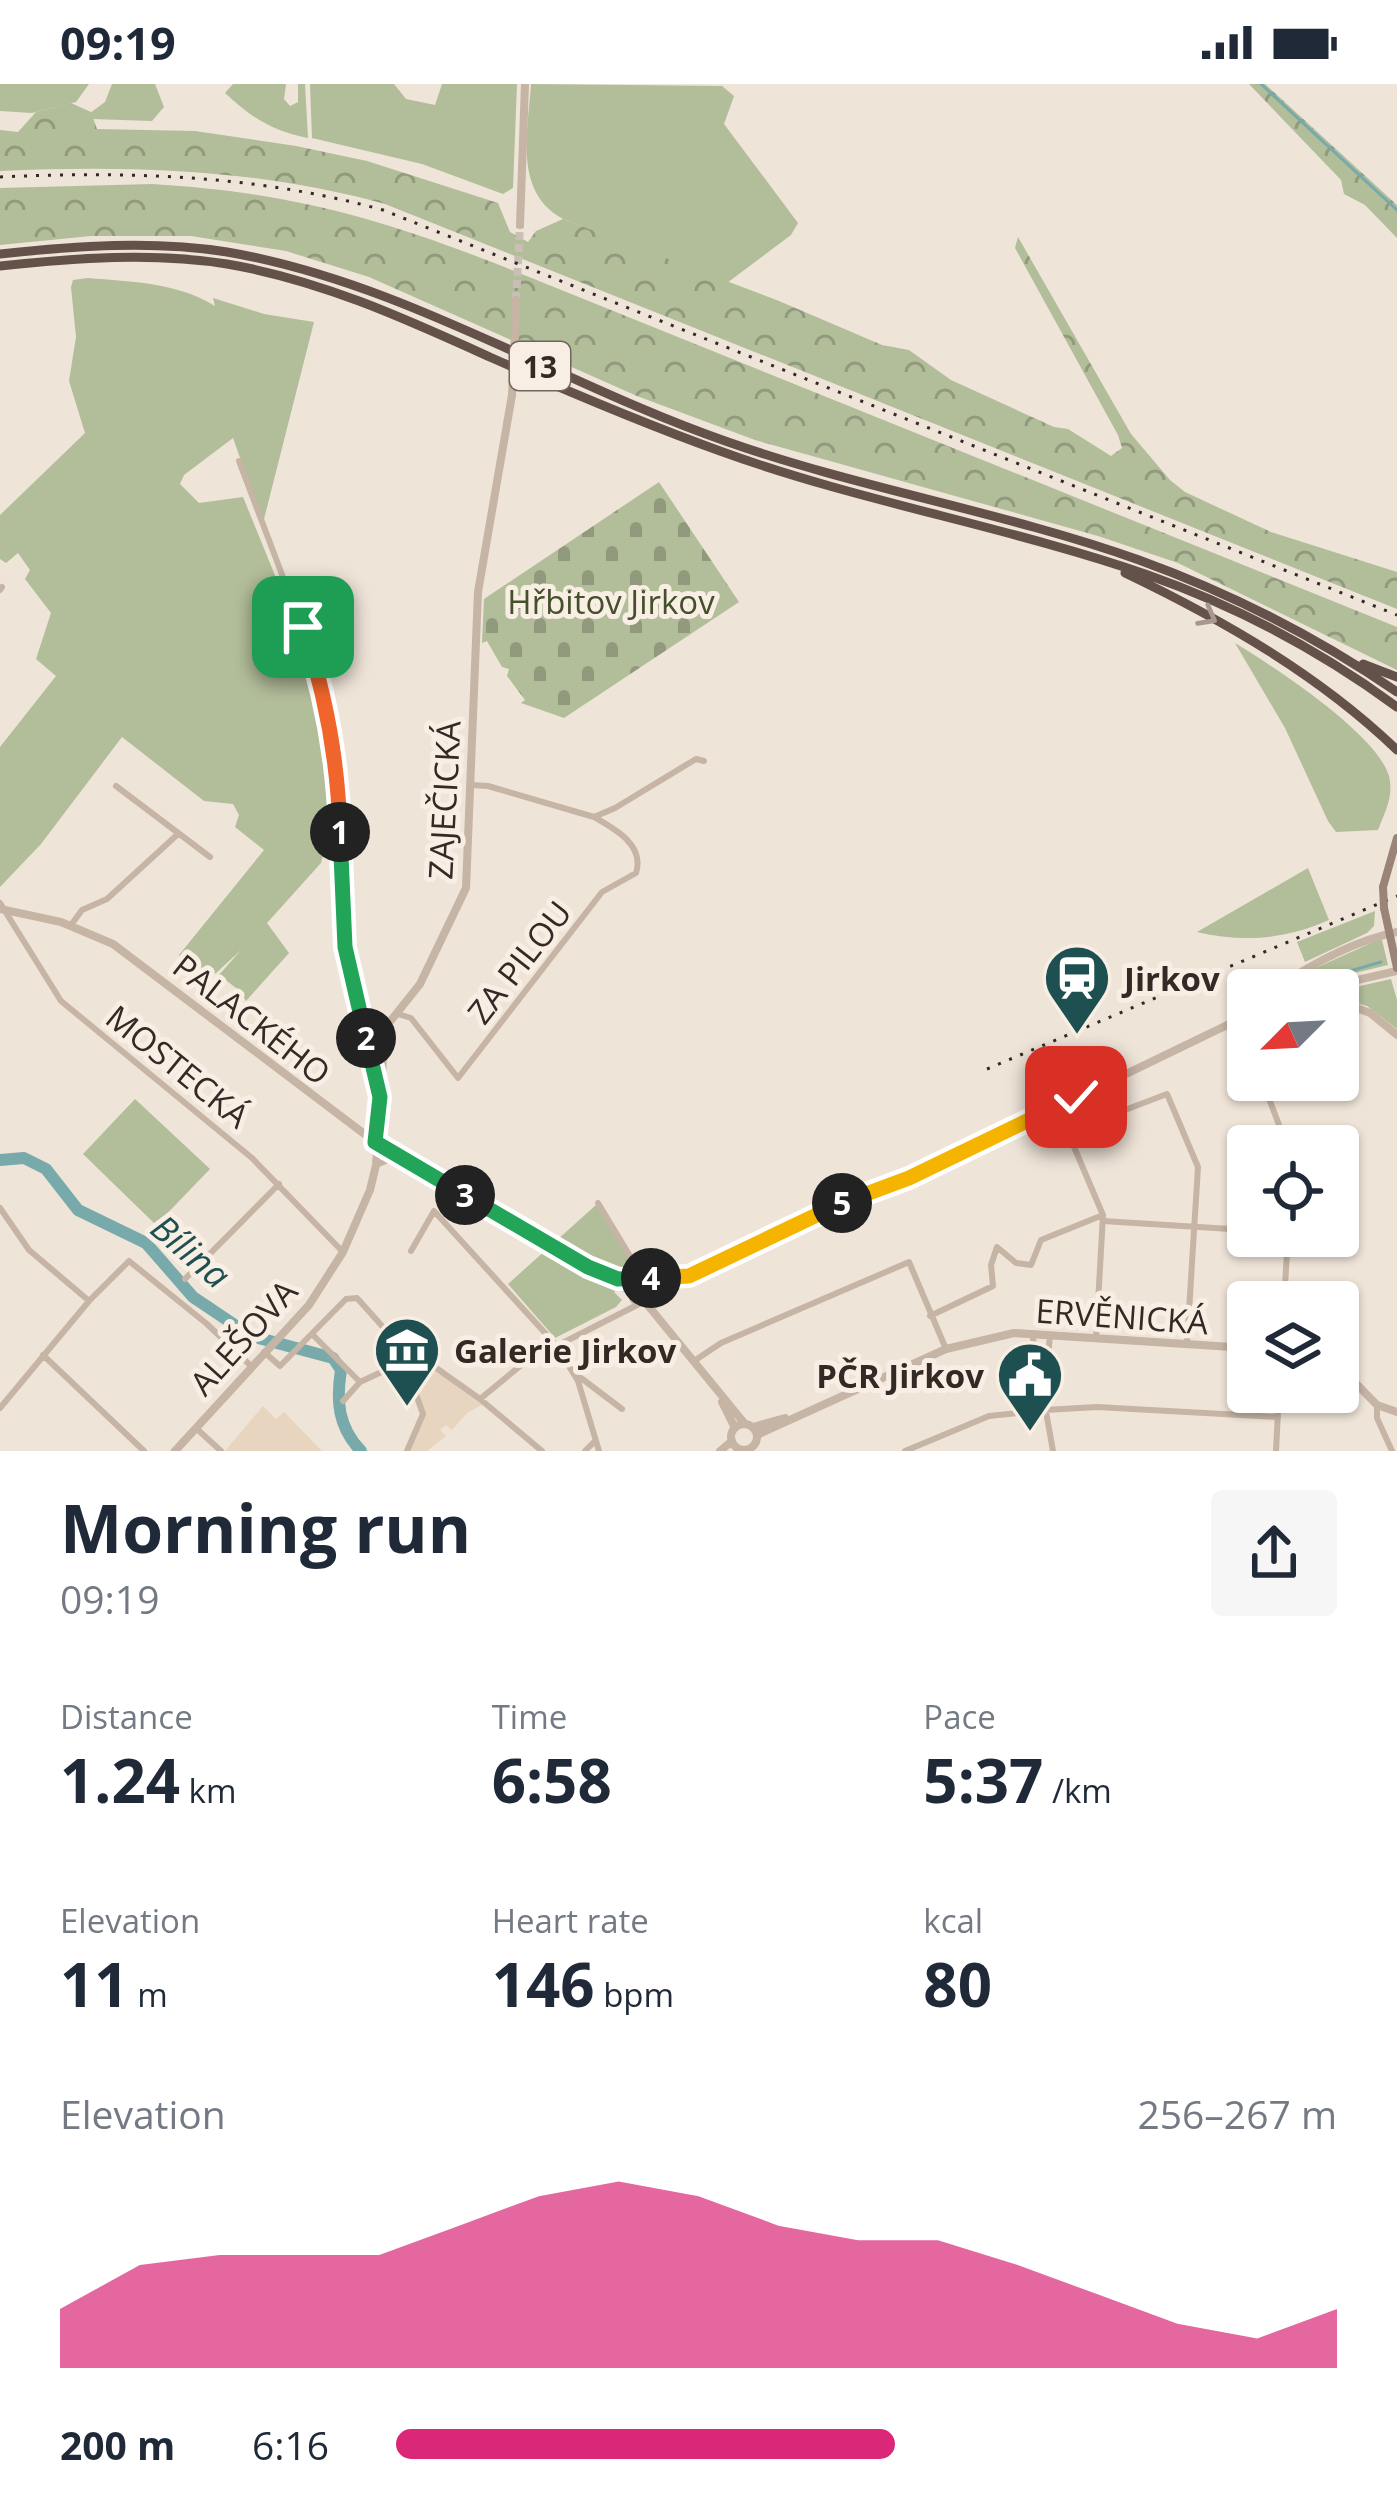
<!DOCTYPE html>
<meta charset="utf-8">
<style>
:root{--surface:#fff;--page:#f6f6f7;--text:#1f2937;--muted:#747a83;--accent:#db2777}
body{margin:0;font-family:"Open Sans",sans-serif;background:var(--page);color:var(--text);height:100vh;display:flex;flex-direction:column;font-size:45px;white-space:nowrap}
*{box-sizing:border-box;margin:0}
p{font-size:39px;color:var(--muted)}
.icon{flex:none;width:66px;height:66px;fill:none;stroke:currentColor;stroke-width:2;stroke-linecap:round;stroke-linejoin:round}
.map{position:relative;height:1367px;overflow:hidden}
.sheet{display:flex;flex-direction:column;background:var(--surface);flex:1}
.sheet>*{flex:none}
.needle{width:78px;rotate:246deg}
.tools{position:absolute;left:1227px;top:885px;display:grid;gap:24px}
.tools a{display:grid;place-items:center;width:132px;height:132px;border-radius:12px;background:var(--surface);box-shadow:0 3px 9px #0004;font-size:60px}
.pin{position:absolute;display:grid;place-items:center;width:102px;height:102px;color:#fff;margin:-51px;border-radius:24px;box-shadow:0 6px 18px #0006}
.km{position:absolute;width:60px;height:60px;margin:-30px;border-radius:50%;background:#222;color:#fff;font-size:33px;line-height:60px;text-align:center}
.round{display:grid;place-items:center;flex:none;width:126px;height:126px;border-radius:12px;background:var(--page)}
.head{display:flex;align-items:center;justify-content:space-between;height:204px;padding:0 60px}
h1{font-size:66px;font-weight:700;line-height:90px}
.metrics{display:grid;grid-template-columns:repeat(3,1fr);gap:18px;height:204px;padding:12px 60px}
.metrics div{display:grid;align-content:center}
.metrics b{font-size:60px;font-weight:700}
.metrics small{font-size:33px;font-weight:400}
.metrics p{font-size:33px}
.chart{height:336px;padding:24px 60px}
.chart p{display:flex;justify-content:space-between}
.chart svg{width:100%;height:216px;margin-top:12px;fill:var(--accent);opacity:.7}
ul{padding:0 60px;list-style:none;font-size:39px}
li{display:grid;grid-template-columns:192px 144px 1fr;align-items:center;height:90px}
li i{height:30px;border-radius:15px;background:var(--accent)}
.status{display:flex;justify-content:space-between;align-items:center;height:84px;padding:0 60px;background:var(--surface);direction:ltr}
.status svg{height:33px;fill:currentColor}
.map>svg:first-child{display:block}
</style>
<div class="status"><b>09:19</b><svg viewBox="0 0 49 12"><path d="M0 12V9h3v3zM5 12V6h3v6zM10 12V3h3v9zM15 12V0h3v12zM26 1h20v11H26zM47 4h2v5h-2z"/></svg></div>
<div class="map">
<svg width="1397" height="1367" viewBox="0 0 1397 1367">
<defs>
<pattern id="forest-crowns" width="20" height="18" patternUnits="userSpaceOnUse" patternTransform="scale(3)"><rect width="20" height="18" fill="#b2bd9a"/><path d="M2 6a3 3 0 1 1 6 0M12 15a3 3 0 1 1 6 0" fill="none" stroke="#919a7d"/></pattern>
<pattern id="cemetery-stones" width="16" height="16" patternUnits="userSpaceOnUse" patternTransform="scale(3)"><rect width="16" height="16" fill="#b2bd9a"/><path d="M2 7V4a2 2 0 0 1 4 0v3zM10 15v-3a2 2 0 0 1 4 0v3z" fill="#919a7d"/></pattern>
</defs>
<rect width="100%" height="100%" fill="#efe4d8"/>
<path fill="#b2bd9a" d="M0,0H89L76,18L32,29L0,27Z
M112,0H155L164,23L152,37L93,35L90,29L105,18Z
M233,0H286L284,15L290,22L298,18V0H305L308,54C272,47 252,34 225,9Z
M310,0H394L406,15L435,21L442,0H517L513,104L503,110L422,80L312,54Z
M531,0L722,2L734,12L724,40L798,139L791,151L727,199L563,135C513,108 528,48 531,0Z
M88,194C132,198 176,198 215,222L213,214L264,230L314,238L263,439L233,354L184,391L180,400L199,419L243,413L319,599L331,692L332,738L321,779L267,839L289,869L246,917L240,907L219,891L241,866L216,889L206,893L190,887L179,871L264,766L235,743L239,731L233,720L204,717L122,653L41,760L0,803V663L56,592L36,575L51,529L25,495L30,486L18,469L6,479L0,475V431L85,349L69,297L76,253L71,203L73,196Z
M1235,559C1273,582 1377,650 1389,692C1394,713 1385,727 1378,746L1336,748L1328,737L1285,644Z
M1308,784L1329,836C1286,855 1244,859 1197,848Z
M1375,827L1374,842L1367,849L1305,878L1297,858Z
M1378,856H1382L1388,881L1284,906L1309,887Z
M1391,895L1397,916V945L1367,922L1338,914V907Z
M135,1015L210,1085L156,1141L83,1070Z
M596,1121L638,1189L614,1208L622,1216L616,1223L555,1254L508,1200Z"/>
<path fill="url(#forest-crowns)" d="M1249,0H1265L1397,121V154L1365,121L1344,110L1341,96Z
M71,19L91,28L97,45L195,47L296,62L367,77L498,119L510,148L528,158L536,147L563,135L779,217L882,261L909,266L951,296L1054,343L1068,345L1111,372L1122,364L1118,351L1015,164L1018,153L1131,350L1170,396L1185,408L1271,448L1397,488V525L385,120C257,85 131,81 0,87V46L18,48L36,28Z
M152,100C285,108 373,132 497,180L1397,543V586L1178,479L1098,452L755,356L637,312L369,193L286,167L191,152H91L0,161V104Z"/>
<path fill="url(#cemetery-stones)" d="M659,398L739,518L564,634L521,619L525,616L507,592L509,585L502,583L487,557L482,559L484,515Z"/>
<path fill="#e7d5c0" d="M420,1270L485,1319L467,1329L452,1346L446,1341L440,1346L446,1352L427,1367H407L423,1330L406,1276Z
M263,1322L276,1335L284,1328L322,1367H225Z"/>
<g fill="none" stroke-linecap="round" stroke-linejoin="round">
<path stroke="#79aaab" stroke-width="3" d="M1261,0L1397,126
M1285,906L1381,878"/>
<path stroke="#79aaab" stroke-width="12" d="M0,1076L24,1074L46,1085L78,1126L146,1159L193,1213L251,1252L333,1274L341,1286C336,1317 338,1343 361,1367"/>
<path stroke="#c9bfb4" stroke-width="8" stroke-dasharray="8 4" stroke-linecap="butt" d="M516,216L520,141"/>
<path stroke="#c6b4a5" stroke-width="6" d="M239,377L320,591L338,706L345,863L379,1010
M0,506L2,503
M471,701L488,702L594,733L615,724L696,675L704,677
M116,702L210,773
M0,819L61,917L252,1074L343,1168
M71,841L82,826L107,815L178,750
M398,930L411,934L458,994L602,808L636,789C645,761 615,745 594,733
M1237,937L1248,961
M1262,996L1287,1062
M1057,1023L1103,1131L1096,1254
M1067,1048L1167,1010L1198,1083L1187,1259
M376,1081L398,1072
M598,1119L642,1192
M0,1124L29,1166L88,1216
M1103,1137L1246,1146
M411,1167L434,1127L556,1261L578,1297L599,1367
M185,1195L279,1100
M1284,1218L1288,1152
M930,1232L993,1202L991,1181L997,1163L1016,1179L1031,1181L1041,1156L1103,1131
M1032,1249L1053,1367
M313,1251L360,1298L343,1317
M398,1259L423,1330L407,1367
M264,1268L280,1282L346,1215L357,1214L391,1252L480,1315L542,1367
M43,1271L144,1367
M694,1277L721,1259L909,1178L946,1265
M577,1291L622,1325
M1046,1297L1050,1251
M360,1298L420,1270
M480,1315L525,1278L641,1219
M1377,1321V1334L1392,1367
M0,1324L89,1217L129,1177L207,1240L251,1282
M197,1345L221,1367
M585,1367L595,1357
M905,1367L989,1332L1045,1326L1097,1323L1278,1333
M1276,1367L1279,1308"/>
<path stroke="#c6b4a5" stroke-width="8" d="M520,141L525,0
M515,249L516,216
M0,825L61,838L113,860L375,1058L630,1207
M1273,906C1310,881 1353,857 1397,848
M1314,906L1397,887
M1338,917L1370,929L1397,951
M654,1196L657,1207L653,1215L643,1219L634,1216L630,1203L637,1193L654,1196L676,1194
M657,1207L812,1131L944,1078L1248,931
M646,1219L745,1340
M1338,1281L1377,1321L1397,1328
M722,1318L735,1344
M731 1353a13 13 0 1 1 26 0a13 13 0 1 1-26 0Z
M753,1343L785,1334
M757,1351L946,1265L1014,1249L1248,1264
M175,1367L309,1221L343,1168L370,1106L376,1081L385,944L420,900L466,804L478,508L512,311
M720,1367L732,1357"/>
<path stroke="#9a8377" stroke-width="8" d="M1383,803L1397,754
M1384,824L1397,884"/>
<path stroke="#64524a" stroke-width="9" d="M0,170C75,162 152,156 227,168C403,198 560,300 728,358C862,405 1004,428 1139,476C1230,509 1317,553 1397,608
M0,182C75,174 152,168 227,180C321,196 406,235 492,274C567,307 642,339 720,367C860,418 1007,442 1148,491C1236,522 1322,568 1397,623
M1125,489C1223,536 1319,591 1397,666
M1363,580L1397,593"/>
<path stroke="#332a26" stroke-width="3" stroke-dasharray="3 9" stroke-linecap="butt" d="M0,93C131,87 256,91 383,126L1397,531
M987,985L1397,812"/>
<path stroke="#c6b4a5" stroke-width="8" d="M512,311L515,249"/>
<path stroke="#9a8377" stroke-width="8" d="M1383,803L1384,824"/>
</g>
<defs><path id="oneway-chevron" d="M-2-3.5L2.5 0L-2 3.5" fill="none" stroke-width="1.6" stroke-linecap="round" stroke-linejoin="round" transform="scale(3)"/></defs>
<use stroke="#a7988f" href="#oneway-chevron" transform="translate(1208 533) rotate(29)"/>
<g fill="none" stroke-linecap="round" stroke-linejoin="round">
<g stroke="#fff" stroke-width="24">
<path id="split-1" d="M303,543C326,610 338,677 340,748"/>
</g>
<g stroke="#fff" stroke-width="24">
<path id="split-2" d="M340,748L345,863L366,954"/>
</g>
<g stroke="#fff" stroke-width="24">
<path id="split-3" d="M366,954L380,1013L375,1058L465,1111"/>
</g>
<g stroke="#fff" stroke-width="24">
<path id="split-4" d="M465,1111L588,1183L618,1195L651,1194"/>
</g>
<g stroke="#fff" stroke-width="24">
<path id="split-5" d="M651,1194L689,1192L842,1119"/>
</g>
<g stroke="#fff" stroke-width="24">
<path id="split-6" d="M842,1119L909,1094L1033,1034"/>
</g>
<g stroke="#fff" stroke-width="24">
<path id="split-7" d="M1033,1034L1076,1013"/>
</g>
<use href="#split-1" stroke="#f0652b" stroke-width="15"/>
<use href="#split-2" stroke="#22a559" stroke-width="15"/>
<use href="#split-3" stroke="#22a559" stroke-width="15"/>
<use href="#split-4" stroke="#22a559" stroke-width="15"/>
<use href="#split-5" stroke="#f5b400" stroke-width="15"/>
<use href="#split-6" stroke="#f5b400" stroke-width="15"/>
<use href="#split-7" stroke="#f0652b" stroke-width="15"/>
</g>
<defs>
<g id="station-pin" transform="scale(3.45)"><path d="M0 17L-7.5 6A9.5 9.5 0 1 1 7.5 6Z" fill="#1e5052" stroke="#f8eee4"/><path d="M-3-6H3Q5-6 5-4V2Q5 4 3 4L4.5 6H3L1.5 4h-3L-3 6H-4.5L-3 4Q-5 4-5 2V-4Q-5-6-3-6ZM-3.5-4v3h7v-3ZM-3.5 1v1.5H-2V1ZM2 1v1.5H3.5V1Z" fill="#fff"/></g>
<g id="museum-pin" transform="scale(3.45)"><path d="M0 17L-7.5 6A9.5 9.5 0 1 1 7.5 6Z" fill="#1e5052" stroke="#f8eee4"/><path d="M0-6L6-3V-2H-6V-3ZM-5-1h2V3h-2ZM-1-1h2V3h-2ZM3-1h2V3H3ZM-6 4H6V6H-6Z" fill="#fff"/></g>
<g id="civic-pin" transform="scale(3.45)"><path d="M0 17L-7.5 6A9.5 9.5 0 1 1 7.5 6Z" fill="#1e5052" stroke="#f8eee4"/><path d="M-.6-6.5H3V-4.5H.6V-3L4-1V1h2V6H-6V1h2V-1L-.6-3ZM-1.2 2.5V6h2.4V2.5Z" fill="#fff"/></g>
</defs>
<g fill-rule="evenodd">
<use href="#station-pin" x="1077" y="894"/>
<use href="#museum-pin" x="407" y="1266"/>
<use href="#civic-pin" x="1030" y="1291"/>
</g>
<g text-anchor="middle" dominant-baseline="central" stroke-width="10" stroke-linejoin="round" paint-order="stroke">
<rect fill="#f8eee4" stroke="#6e655f" stroke-width="3" x="510" y="258" width="60" height="48" rx="9"/>
<g font-size="30" font-weight="bold" fill="#332a26">
<text x="540" y="282">13</text>
</g>
<g font-size="33" fill="#43502b" stroke="#f8eee4">
<text x="611" y="517">Hřbitov Jirkov</text>
</g>
<g font-size="33" fill="#332a26" stroke="#f8eee4">
<text transform="translate(444 716) rotate(-87)">ZAJEČICKÁ</text>
<text transform="translate(519 878) rotate(-52)">ZA PILOU</text>
<text transform="translate(252 935) rotate(38)">PALACKÉHO</text>
<text transform="translate(178 982) rotate(39)">MOSTECKÁ</text>
<text transform="translate(1122 1232) rotate(4)">ERVĚNICKÁ</text>
<text transform="translate(243 1253) rotate(-48)">ALEŠOVA</text>
</g>
<g font-size="33" font-weight="bold" fill="#332a26" stroke="#f8eee4" text-anchor="start">
<text x="1124" y="894">Jirkov</text>
<text x="454" y="1266">Galerie Jirkov</text>
<text x="984" y="1291" text-anchor="end">PČR Jirkov</text>
</g>
<g font-size="36" font-style="italic" fill="#1e5052" stroke="#f8eee4">
<text transform="translate(191 1167) rotate(41)">Bílina</text>
</g>
</g>
</svg>
<div class="tools">
<a><svg class="needle" viewBox="-14 -14 28 28"><path d="M0-13l5 13h-10z" fill="#e53935"/><path d="M0 13l5-13h-10z" fill="#747a83"/></svg></a>
<a><svg class="icon" aria-label="locate" viewBox="0 0 24 24"><circle cx="12" cy="12" r="6"/><path d="M12 2v4M12 18v4M2 12h4M18 12h4"/></svg></a>
<a><svg class="icon" aria-label="layers" viewBox="0 0 24 24"><path d="M12 4l9 5-9 5-9-5zM3 14l9 5 9-5"/></svg></a>
</div>
<div class="pin" style="left:303px;top:543px;background:#1e9e55"><svg class="icon" aria-label="arrive" viewBox="0 0 24 24"><path d="M6 21V4h12l-3 4 3 4H6"/></svg></div>
<div class="pin" style="left:1076px;top:1013px;background:#d93025"><svg class="icon" aria-label="check" viewBox="0 0 24 24"><path d="M5 12l5 5 9-10"/></svg></div>
<b class="km" style="left:340px;top:748px">1</b>
<b class="km" style="left:366px;top:954px">2</b>
<b class="km" style="left:465px;top:1111px">3</b>
<b class="km" style="left:651px;top:1194px">4</b>
<b class="km" style="left:842px;top:1119px">5</b>
</div>
<section class="sheet">
<div class="head"><div><h1>Morning run</h1><p>09:19</p></div><a class="round"><svg class="icon" aria-label="share" viewBox="0 0 24 24"><path d="M12 15V3M7 8l5-5 5 5M5 13v7h14v-7"/></svg></a></div>
<div class="metrics">
<div><p>Distance</p><b>1.24<small> km</small></b></div>
<div><p>Time</p><b>6:58</b></div>
<div><p>Pace</p><b>5:37<small> /km</small></b></div>
</div>
<div class="metrics">
<div><p>Elevation</p><b>11<small> m</small></b></div>
<div><p>Heart rate</p><b>146<small> bpm</small></b></div>
<div><p>kcal</p><b>80</b></div>
</div>
<div class="chart"><p><span>Elevation</span>256–267 m</p>
<svg viewBox="0 0 160 44" preserveAspectRatio="none"><path d="M0 44V32L10 23L20 21L30 21L40 21L50 15L60 9L70 6L80 9L90 15L100 18L110 18L120 23L130 29L140 35L150 38L160 32V44z"/></svg>
</div>
<ul>
<li><b>200 m</b>6:16<i style="width:53%"></i></li>
</ul>
</section>
